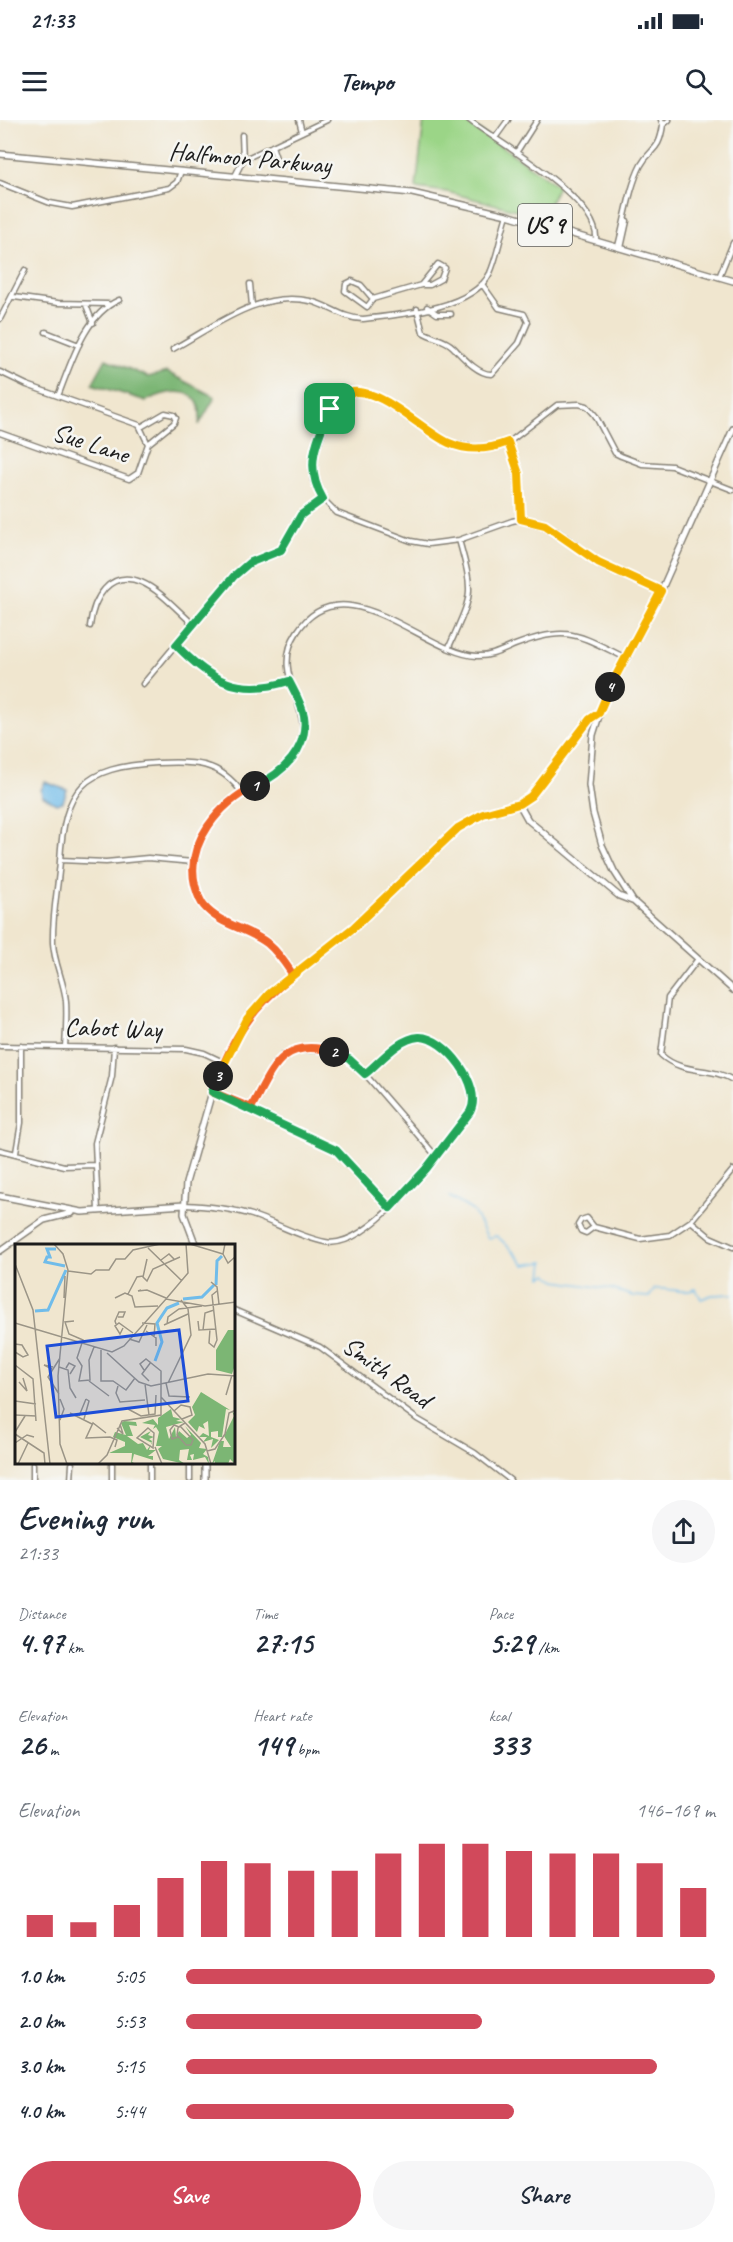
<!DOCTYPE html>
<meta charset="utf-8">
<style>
:root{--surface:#fff;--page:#f6f6f7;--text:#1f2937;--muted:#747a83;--accent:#d1495b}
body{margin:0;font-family:Caveat,sans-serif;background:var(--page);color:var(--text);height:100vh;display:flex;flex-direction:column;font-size:22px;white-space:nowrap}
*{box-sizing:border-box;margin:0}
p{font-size:20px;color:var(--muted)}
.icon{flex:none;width:33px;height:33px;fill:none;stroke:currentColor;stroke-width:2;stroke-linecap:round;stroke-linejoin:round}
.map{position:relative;height:1360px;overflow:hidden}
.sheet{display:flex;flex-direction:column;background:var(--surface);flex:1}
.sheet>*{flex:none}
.pin{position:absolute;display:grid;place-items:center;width:51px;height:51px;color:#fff;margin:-26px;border-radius:12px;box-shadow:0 3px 9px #0006}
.km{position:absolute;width:30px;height:30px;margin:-15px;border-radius:50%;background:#222;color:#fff;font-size:16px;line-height:30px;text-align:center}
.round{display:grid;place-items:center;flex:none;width:63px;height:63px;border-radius:32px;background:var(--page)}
.overview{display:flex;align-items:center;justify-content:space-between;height:102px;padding:0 18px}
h1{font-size:33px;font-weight:600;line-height:45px}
.stats{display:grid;grid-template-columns:repeat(3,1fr);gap:9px;height:102px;padding:6px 18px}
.stats div{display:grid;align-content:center}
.stats b{font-size:30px;font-weight:600}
.stats small{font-size:16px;font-weight:400}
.stats p{font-size:16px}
.chart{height:168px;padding:12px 18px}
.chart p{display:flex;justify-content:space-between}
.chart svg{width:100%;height:108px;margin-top:6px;stroke:var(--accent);stroke-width:6}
.button{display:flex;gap:12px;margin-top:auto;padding:12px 18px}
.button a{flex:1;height:69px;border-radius:36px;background:var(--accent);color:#fff;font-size:24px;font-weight:600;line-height:69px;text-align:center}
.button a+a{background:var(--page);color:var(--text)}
ul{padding:0 18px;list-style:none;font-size:20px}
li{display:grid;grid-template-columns:96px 72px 1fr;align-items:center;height:45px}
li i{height:15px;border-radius:8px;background:var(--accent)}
.status{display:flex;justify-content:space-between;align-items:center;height:42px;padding:0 30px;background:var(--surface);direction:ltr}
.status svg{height:16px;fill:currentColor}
header{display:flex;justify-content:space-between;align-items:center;height:78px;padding:0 18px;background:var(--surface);font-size:27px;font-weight:600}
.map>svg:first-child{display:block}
</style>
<div class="status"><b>21:33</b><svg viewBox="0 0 49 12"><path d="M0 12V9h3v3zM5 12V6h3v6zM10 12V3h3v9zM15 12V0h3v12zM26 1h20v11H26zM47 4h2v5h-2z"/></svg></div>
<header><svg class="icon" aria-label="menu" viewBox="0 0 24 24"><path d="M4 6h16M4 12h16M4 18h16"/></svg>Tempo<svg class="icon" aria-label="search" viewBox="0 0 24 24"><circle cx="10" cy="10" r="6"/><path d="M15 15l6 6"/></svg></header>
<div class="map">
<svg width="733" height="1360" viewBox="0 0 733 1360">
<rect width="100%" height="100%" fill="#f6f6f2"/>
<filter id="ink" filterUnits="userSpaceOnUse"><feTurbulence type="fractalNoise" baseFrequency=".0167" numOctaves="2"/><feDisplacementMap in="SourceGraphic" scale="12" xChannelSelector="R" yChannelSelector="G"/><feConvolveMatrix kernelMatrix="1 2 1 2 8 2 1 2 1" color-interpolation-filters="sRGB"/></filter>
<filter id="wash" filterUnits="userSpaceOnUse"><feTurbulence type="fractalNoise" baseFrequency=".008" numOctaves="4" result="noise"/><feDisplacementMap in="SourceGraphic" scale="24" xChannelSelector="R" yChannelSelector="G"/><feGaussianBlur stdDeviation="1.35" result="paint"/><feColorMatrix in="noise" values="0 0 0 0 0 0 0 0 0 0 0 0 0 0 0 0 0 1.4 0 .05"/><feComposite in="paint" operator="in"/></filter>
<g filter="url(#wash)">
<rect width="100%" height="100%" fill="#f0e6cf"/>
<path fill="#9bd587" stroke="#5c7852" stroke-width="1.5" d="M424,0H464L558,66L543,97L447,72L416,68Z"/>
<path fill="#7cb674" stroke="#4c6948" stroke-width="1.5" d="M106,239L148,257L167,252L215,277L199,305C206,265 171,268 146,281L92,264Z"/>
<path fill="#70bcea" stroke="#466c83" stroke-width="1.5" d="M45,662L67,670L63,682L56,684L42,676L41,670Z"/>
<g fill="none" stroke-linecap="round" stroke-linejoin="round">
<path stroke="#70bcea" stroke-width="1.5" d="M450,1077L473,1091L488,1118L496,1116C504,1121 518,1137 524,1145L544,1142L542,1157L548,1154L556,1161L611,1169L633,1176L649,1177L655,1169C668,1167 684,1175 696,1169L701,1179L712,1175L733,1174"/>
</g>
</g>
<g filter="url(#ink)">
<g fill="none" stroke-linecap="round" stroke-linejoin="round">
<g stroke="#868176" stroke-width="7">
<path id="street" d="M299,0L302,12
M469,0C499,23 600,79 596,120
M661,0L663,5L669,0
M242,15L243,40
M495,18L508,0
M272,26L276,38
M516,33L537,0
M235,56L243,40L327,0
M0,63L50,83L72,87L169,68L177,62L181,51
M618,126C625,101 629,68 641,45C651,27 659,33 663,5
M621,128L627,101
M438,144L445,148L441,159L430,165H421Z
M719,157L733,123
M352,161L361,165L373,179L367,187L345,171L346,164Z
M250,164L252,186
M14,177L58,183L108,184
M373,179L421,165
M86,185L93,203
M427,187L437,194H451
M417,189L423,212C432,218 446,219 453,227C462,236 478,255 492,254L519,223L528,202L524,194L499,188L482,164
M0,199L25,150
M46,212L79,225
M173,229C215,206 259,170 310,181C328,185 344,199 363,199C399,195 473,189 490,153C498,135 501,113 507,95
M0,252L27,265L139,305L148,324
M58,276C71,244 84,195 119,180
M0,313L129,359L138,353L148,324L174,303L176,298L174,295L165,293L141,307
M508,323L519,354L521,399
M661,471L598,442L560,413L535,402L521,399L512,401L459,420L428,424L411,421L337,393L323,379L313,360L314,335L334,282L345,274L371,273L450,324L487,329L508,323L557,285L579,284L587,286L595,295L615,333L621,336L642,344L672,346L733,370
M90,506C93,479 109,449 141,462C160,470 177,490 193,504
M176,525C211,561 240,577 289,561
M449,527C472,474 475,477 459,420
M143,564L233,456L249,443L281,430L301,395L323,379
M60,740L106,742L148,738L193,742
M698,839L668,878L661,935C683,955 710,946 733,960
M293,855C285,842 277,829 264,821C241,806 206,801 197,772C185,733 210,693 243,672C255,664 271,661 282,651C336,598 263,564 297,512C344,441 425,534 477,536C490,537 503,530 515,525C568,504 578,515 626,538
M0,926L186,929L204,933L223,942
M65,927C66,912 67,896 66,881C64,861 54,843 53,823C52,795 58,768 60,741C64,668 83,647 157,643C193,641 220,641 242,673
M212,972L336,1031L390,1087
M251,988L273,946L283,935L296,930H327L346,937L365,954L436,1036
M0,1030L64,1046L95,1045
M16,1032L21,1003V926
M184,1085C207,1086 230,1088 252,1095C276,1103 300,1117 325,1122C370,1132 445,1025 470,992C484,967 446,916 419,917C399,918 380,942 365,954
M98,1091L95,1023L112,956L114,927
M691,1101L710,1117L733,1127
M594,1107L586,1113L581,1111L578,1105L581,1100L587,1098L594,1107L640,1119L670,1115L691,1101L733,1050
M234,1190L320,1227L417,1299L475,1333L510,1360
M33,1360V1344
M71,1360L72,1344
M112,1360V1344
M150,1360V1344
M190,1360V1344"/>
</g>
<g stroke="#868176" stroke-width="8">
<path id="secondary" d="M733,309L661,471L603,583L593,615L589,665L593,693L602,725L614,751L633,781L733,870
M519,684L528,700L619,776L632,781
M0,1076L82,1092L184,1085
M196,1126L184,1094L186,1063L212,972L223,942L247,899L269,874L353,808L458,708L483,694L519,684L531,676L590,599L599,593
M0,1131L44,1100L72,1093
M205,1360V1344"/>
</g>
<g stroke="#868176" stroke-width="8">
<path id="primary" d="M0,34L412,73L507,95L733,161"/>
</g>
<use href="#street" stroke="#fff" stroke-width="4"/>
<use href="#secondary" stroke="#fff" stroke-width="5"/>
<use href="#primary" stroke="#fff" stroke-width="5"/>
</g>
</g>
<g fill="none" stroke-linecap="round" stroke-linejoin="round" filter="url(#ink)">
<g stroke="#fff" stroke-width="12">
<path id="split-1" d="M255,666C282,654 309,629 304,596C302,584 294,571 289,561C239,577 211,561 176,525L234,456L249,443L281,430L301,395L323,379C304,347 316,322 330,289"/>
</g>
<g stroke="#fff" stroke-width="12">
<path id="split-2" d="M255,666C220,683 185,723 195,765C197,772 199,780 204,786C220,805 247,808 267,823C278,832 285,843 293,855C248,891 233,918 212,972L251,988C272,950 281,916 334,932"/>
</g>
<g stroke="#fff" stroke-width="12">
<path id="split-3" d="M218,956L212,972L336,1030L390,1088L426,1049L470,992C484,967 445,916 419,917C399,918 380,942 365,954L349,939L334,932"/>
</g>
<g stroke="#fff" stroke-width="12">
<path id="split-4" d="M218,956L247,899L269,874L353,808L458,708L483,694L519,684L531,676L590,599L599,593L610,567"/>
</g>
<g stroke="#fff" stroke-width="12">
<path id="split-5" d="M330,289C357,240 418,310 449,323C468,331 488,330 508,322L519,354L521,399L545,405L598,442L661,471L610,567"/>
</g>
<use href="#split-1" stroke="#22a559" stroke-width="8"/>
<use href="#split-2" stroke="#f0652b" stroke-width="8"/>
<use href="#split-3" stroke="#22a559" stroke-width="8"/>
<use href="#split-4" stroke="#f5b400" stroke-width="8"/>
<use href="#split-5" stroke="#f5b400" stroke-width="8"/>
</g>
<g text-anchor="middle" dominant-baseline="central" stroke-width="5" stroke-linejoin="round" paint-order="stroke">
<rect fill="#f6f6f2" stroke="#5d5d5c" stroke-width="1.5" x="518" y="84" width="54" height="42" rx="4.5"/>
<g font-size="24" font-weight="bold" fill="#1c1c1c">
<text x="545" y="105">US 9</text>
</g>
<g font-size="26" fill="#1c1c1c" stroke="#f6f6f2">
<text transform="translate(250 38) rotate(5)">Halfmoon Parkway</text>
<text transform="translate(91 323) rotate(18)">Sue Lane</text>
<text transform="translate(113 908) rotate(1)">Cabot Way</text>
<text transform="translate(387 1252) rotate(36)">Smith Road</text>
</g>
</g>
<g transform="translate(15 1124)">
<rect width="220" height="220" fill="#f0e6cf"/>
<path d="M213,86H220V121L217,130L201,126V106ZM186,148L215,166L211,165L207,193H203V187L196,188V193L204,196L196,204L198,195L188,198L192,193H184L188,189L194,192L193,177L188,180L190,185L184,182L182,188L173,178L180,171L177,163ZM156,165L158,173L166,175L161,177L169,178L151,183L154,195L160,183L161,193L164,187L172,194L176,191L170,182L186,199L184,204L192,205L188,210L193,213L194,220L190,213L178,216L179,210L175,211L177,216H172L174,205L165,206L164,216L170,220L148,215L143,205L147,202H141L144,188L141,183L138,185L140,181L127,179L138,175L143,181V174ZM217,167L220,170V220L215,215L213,220H200V217L197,220L205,197H209L208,203H216L209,192L219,172ZM109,177L121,178L122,182L114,181L118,192H112L123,200L128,199L132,206L137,199L125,193L136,187L133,191L139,193L134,195L137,197L134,206H141L133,212H138V216L119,210L117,218L121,220H116L117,209H94L110,202V198L98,193L100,188L111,191L106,179Z" fill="#7cb674"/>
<path fill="none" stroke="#70bcea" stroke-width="3" d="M41,5H32L35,13H32L30,18L50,22M201,41L202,17L207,12M168,55L187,53L199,41M20,67L33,66L51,26M140,117L147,98L142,79L152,64L164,59"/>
<path fill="none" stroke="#9b9587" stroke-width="1.5" d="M39,0L48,10L53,26L43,132L45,200L52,220M175,0L208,10L210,0M133,4L167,37M208,10L213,19L220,13M132,15L128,33L132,37L138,25L165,13M146,16L154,10L160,16M0,20L18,66L35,220M53,27L76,30L81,26H94L101,15H110L118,6L145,0M196,38L202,43L204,60M126,46L123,47L132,46L151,54M113,50L122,33L128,32M49,54L50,32M100,54L110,49L117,52L120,63L143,62M151,55L173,29L171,0M59,77L50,78L54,90L68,96L62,114L67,122L64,137L75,136L74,116L79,103M183,77L184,86L201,85M0,79L97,108L109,102L151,55L190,62L221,58M127,79L140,80L139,93M101,80L100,77L104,68H110L108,73H103M152,80L153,73L164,65L187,62M149,81L173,70M108,84L105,90L100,82L104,79L118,89M195,85L194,99L199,103L202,96L197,51L202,47M188,86L190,69L199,66M131,87L141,94V102M114,95L124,98L132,81M0,100L7,101L13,111L8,113L0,108M86,106V137H98L111,146L120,134M92,109L124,138L136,142L193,130L221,132M0,121L18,135L21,177M44,123L53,126L55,144L61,154M51,124L54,119L60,122L55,130M37,125L29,121L38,123M74,137L94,152M134,137L127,130L136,118M4,138L12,147L8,134M151,139L154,152L175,153M153,139L176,91L173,65L166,56M130,140L134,171M103,142L101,149L105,158L130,156M44,150L33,133L45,114M211,151L217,131M146,153L190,200L196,220M45,155L49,165L45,176M0,157L21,160M113,165L126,172L140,170L141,151M159,167L166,161L175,163L177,171L167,175M55,169L77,180M0,171L21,172M64,172L71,155M69,175L74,157L71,155M165,182L178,196L176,201H171L162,191L163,184L165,182L170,179M102,184L108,190L105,180M133,184L139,189L138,204L122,194ZM0,188L10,172M91,189L78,179L71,194L95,193L102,196L100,203M0,190L29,209L30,220M163,193L157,195L155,186L159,181L164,183M0,199L12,191L19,193M140,203L147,220M192,207L200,205L210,190L214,169L221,166M3,220L13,199M83,220L92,211L107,177L146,171V127L131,115L125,120L129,126"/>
<path fill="#1d4ed8" fill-opacity="0.15" stroke="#1d4ed8" stroke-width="3" d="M164,86L173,157L41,173L32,102Z"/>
<rect width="220" height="220" fill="none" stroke="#1c1c1c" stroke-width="3"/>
</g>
</svg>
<div class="pin" style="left:330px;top:289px;background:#1e9e55"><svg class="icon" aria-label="arrive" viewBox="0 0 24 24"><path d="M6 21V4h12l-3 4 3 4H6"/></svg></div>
<b class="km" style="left:255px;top:666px">1</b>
<b class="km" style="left:334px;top:932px">2</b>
<b class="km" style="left:218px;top:956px">3</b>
<b class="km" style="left:610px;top:567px">4</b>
</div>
<section class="sheet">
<div class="overview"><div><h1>Evening run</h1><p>21:33</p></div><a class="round"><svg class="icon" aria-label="share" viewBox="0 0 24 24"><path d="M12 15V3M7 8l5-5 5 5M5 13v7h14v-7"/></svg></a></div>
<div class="stats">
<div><p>Distance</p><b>4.97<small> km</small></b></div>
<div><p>Time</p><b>27:15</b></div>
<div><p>Pace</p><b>5:29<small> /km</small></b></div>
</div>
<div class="stats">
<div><p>Elevation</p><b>26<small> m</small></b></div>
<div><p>Heart rate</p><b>149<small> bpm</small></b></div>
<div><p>kcal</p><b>333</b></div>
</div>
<div class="chart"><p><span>Elevation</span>146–169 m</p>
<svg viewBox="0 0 160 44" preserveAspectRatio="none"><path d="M5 44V35M15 44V38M25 44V31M35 44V20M45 44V13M55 44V14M65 44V17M75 44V17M85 44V10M95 44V6M105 44V6M115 44V9M125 44V10M135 44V10M145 44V14M155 44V24"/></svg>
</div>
<ul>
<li><b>1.0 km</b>5:05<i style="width:100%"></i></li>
<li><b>2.0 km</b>5:53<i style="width:56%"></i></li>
<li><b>3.0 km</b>5:15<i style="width:89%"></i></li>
<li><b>4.0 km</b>5:44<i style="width:62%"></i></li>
</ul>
<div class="button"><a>Save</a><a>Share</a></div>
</section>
